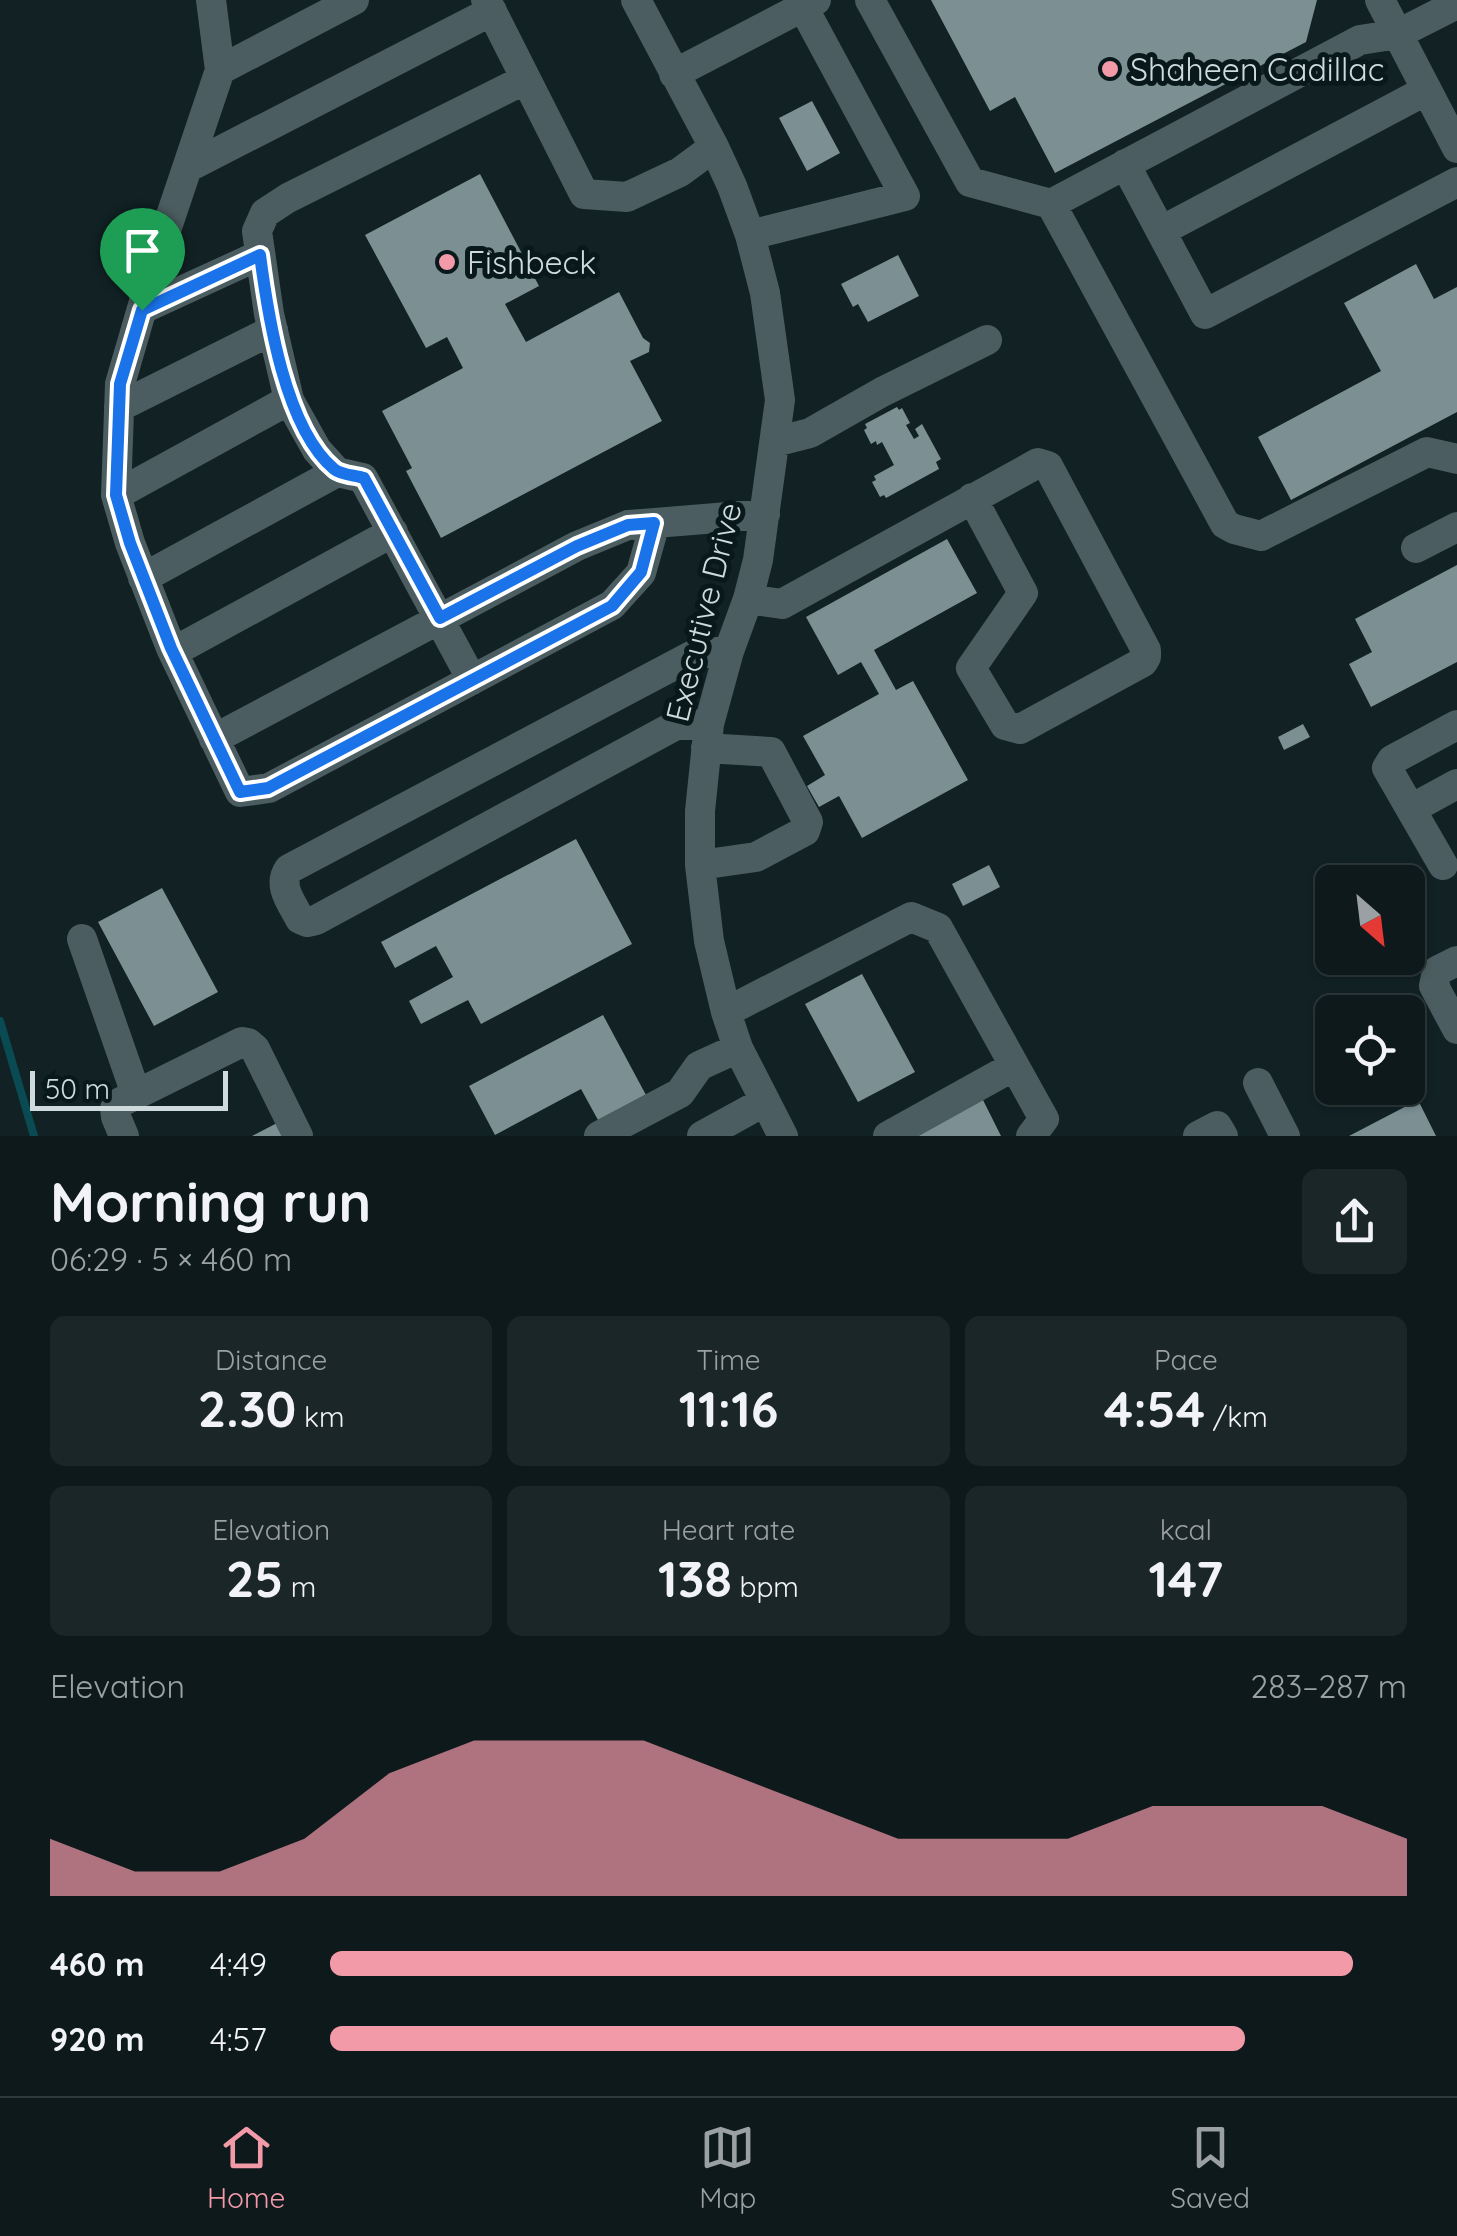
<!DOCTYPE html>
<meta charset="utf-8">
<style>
:root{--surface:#0d191b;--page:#1b2628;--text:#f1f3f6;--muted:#9aa0a3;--line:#2d383a;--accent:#f39aa9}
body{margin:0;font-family:Quicksand,sans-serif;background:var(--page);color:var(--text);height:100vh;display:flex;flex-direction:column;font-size:38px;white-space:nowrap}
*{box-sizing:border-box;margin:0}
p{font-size:32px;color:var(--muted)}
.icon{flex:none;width:55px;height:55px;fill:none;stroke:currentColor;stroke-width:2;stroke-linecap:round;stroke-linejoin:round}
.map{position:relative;height:1136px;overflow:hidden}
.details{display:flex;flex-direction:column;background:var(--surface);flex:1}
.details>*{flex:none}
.needle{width:65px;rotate:152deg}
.buttons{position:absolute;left:1315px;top:865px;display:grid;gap:20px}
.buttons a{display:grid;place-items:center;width:110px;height:110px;border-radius:15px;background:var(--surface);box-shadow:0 2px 8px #0004,0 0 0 2px var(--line);font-size:50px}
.scale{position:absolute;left:30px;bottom:25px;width:198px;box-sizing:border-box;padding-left:10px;border:5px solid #cfdadc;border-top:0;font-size:28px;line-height:35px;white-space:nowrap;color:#cfdadc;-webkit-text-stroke:8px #08181b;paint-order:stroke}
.pin{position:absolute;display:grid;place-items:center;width:85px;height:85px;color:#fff;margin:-102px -42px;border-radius:50% 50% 50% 0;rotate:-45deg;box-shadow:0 0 10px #0007}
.pin .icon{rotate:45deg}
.round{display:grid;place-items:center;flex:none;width:105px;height:105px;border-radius:15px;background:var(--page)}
.summary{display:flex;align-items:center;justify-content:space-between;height:170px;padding:0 50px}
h1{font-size:55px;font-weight:700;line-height:75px}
.figures{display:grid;grid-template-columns:repeat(3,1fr);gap:15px;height:170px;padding:10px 50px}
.figures div{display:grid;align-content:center;border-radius:15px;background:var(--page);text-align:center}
.figures b{font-size:50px;font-weight:700}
.figures small{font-size:28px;font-weight:400}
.figures p{font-size:28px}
.chart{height:280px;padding:20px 50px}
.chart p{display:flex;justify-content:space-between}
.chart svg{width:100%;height:180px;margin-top:10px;fill:var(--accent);opacity:.7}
ul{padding:0 50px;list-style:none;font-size:32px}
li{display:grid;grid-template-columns:160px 120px 1fr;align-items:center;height:75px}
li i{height:25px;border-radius:12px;background:var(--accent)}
.tab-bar{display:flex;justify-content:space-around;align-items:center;height:140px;border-top:2px solid var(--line);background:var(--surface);font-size:28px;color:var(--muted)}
.tab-bar a{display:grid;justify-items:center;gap:5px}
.tab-bar .selected{color:var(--accent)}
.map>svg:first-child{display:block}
</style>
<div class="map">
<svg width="1457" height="1136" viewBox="0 0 1457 1136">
<rect width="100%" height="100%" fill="#112124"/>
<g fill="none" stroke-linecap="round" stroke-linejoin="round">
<path stroke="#094a53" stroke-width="8" d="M0,1021L34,1136"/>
</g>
<path fill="#7c9094" d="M931,0H1317L1306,42L1055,173L1015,97L990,111Z
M812,101L840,153L807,171L779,118Z
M480,174L539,286L505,304L526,342L619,292L643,338L650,343L649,352L630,361L662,421L441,538L406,471L412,468L382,411L463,368L447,337L426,348L365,235Z
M898,255L919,296L868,322L858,304L853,307L841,284Z
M1416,264L1434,299L1457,287V412L1291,500L1258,437L1381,371L1344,303Z
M897,407L899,410L902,408L910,423L906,425L914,439L919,436L915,429L922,424L941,459L936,462L939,469L886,498L884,495L880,497L872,482L876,480L874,476L894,465L882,442L877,445L876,441L871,444L864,430L867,428L865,424Z
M947,539L977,593L874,650L896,690L913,681L968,780L862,838L839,796L819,807L807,786L825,775L803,736L879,694L861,662L838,675L806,617Z
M1457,565V662L1371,707L1349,664L1372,652L1355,619Z
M1303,724L1310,737L1284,750L1278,737Z
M576,839L632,944L481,1024L468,1000L421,1024L409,1001L453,977L436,946L395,968L381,942Z
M989,865L1000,887L963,906L952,884Z
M162,888L218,992L154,1026L98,922Z
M862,974L915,1072L858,1102L805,1004Z
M603,1015L646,1095L598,1120L581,1089L495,1135L469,1086Z
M981,1096L1001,1136H904Z
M1418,1100L1436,1136H1349Z
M279,1122L287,1136H252Z"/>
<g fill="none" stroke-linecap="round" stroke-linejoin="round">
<path stroke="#4b5d60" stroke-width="30" d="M211,0L220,70L157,257L120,384L116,495L130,543L171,648L240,792L269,788L612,605L641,573L655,523L765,514
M486,0L584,194L627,197L680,172L714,147
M636,0L714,147L732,186L750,235L765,293L780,400L758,560L748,599L729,651L709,724L700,811V865L709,941L726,1012L738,1048L783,1136
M870,0L970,182L1051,204L1225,524L1234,529L1261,536L1427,452L1457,459
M1380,0L1457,148
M220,70L354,0
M674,74L816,0
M1125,164L1205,314L1457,182
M187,168L492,11
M1051,204L1360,40L1398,34L1457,4
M1161,231L1427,90
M750,235L905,196L803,7
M142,309L260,255
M119,407L273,330
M775,442L810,433L882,392L987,340
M116,495L289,400
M1416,548L1457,527
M143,578L337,472
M748,599L782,604L1038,463L1048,466L1146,650V657L1143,662L1020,729L1005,725L971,668L1023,593L972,498
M173,652L393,532
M472,680L363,478L337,472L317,450L289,400L269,314L257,231L265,213L288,198L526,79
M709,724L676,725L316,920L307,922L300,919C292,903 277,886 289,869L695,654L729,651
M214,739L577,546L628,525L655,523
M1411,809L1457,784
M700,865L756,857L805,831L808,822L771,752L706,748
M1443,865L1387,768L1392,760L1457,725
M82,939L136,1094
M1457,961L1437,971L1434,986L1457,1029
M726,1012L911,917L938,928L1044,1119L1031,1136
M1258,1083L1285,1136
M124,1136L116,1117L115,1109L121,1102L242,1042L248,1043L255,1049L298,1136
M599,1136L680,1093L699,1066L738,1048
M702,1136L764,1102
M888,1136L1014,1066
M1198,1136L1217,1126L1223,1136"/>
</g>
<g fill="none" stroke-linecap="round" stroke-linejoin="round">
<g stroke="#fff" stroke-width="20">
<path id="route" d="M260,255C268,316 285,428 334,469C341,475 354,475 364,478L440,618L577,546L628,525L654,523L641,572L612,606L268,788L240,792L171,648L130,543L116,495L120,384L142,310Z"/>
</g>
<use href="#route" stroke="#1a73e8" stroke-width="12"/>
</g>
<g fill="#f39aa9" stroke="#08181b" stroke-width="4">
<circle cx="1110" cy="69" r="10"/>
<circle cx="447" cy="262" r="10"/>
</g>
<g text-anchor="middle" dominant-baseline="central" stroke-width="10" stroke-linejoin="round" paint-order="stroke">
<g font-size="32" fill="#cfdadc" stroke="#08181b" text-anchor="start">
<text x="1130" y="69">Shaheen Cadillac</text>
<text x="467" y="262">Fishbeck</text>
</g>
<g font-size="32" fill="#cfdadc" stroke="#08181b">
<text transform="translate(703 612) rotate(-76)">Executive Drive</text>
</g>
</g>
</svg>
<div class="buttons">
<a><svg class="needle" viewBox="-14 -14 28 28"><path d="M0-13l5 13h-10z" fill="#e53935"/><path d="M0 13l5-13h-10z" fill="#9aa0a3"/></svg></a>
<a><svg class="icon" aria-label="locate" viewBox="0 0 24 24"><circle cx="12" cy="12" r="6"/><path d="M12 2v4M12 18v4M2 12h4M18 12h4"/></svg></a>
</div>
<div class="scale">50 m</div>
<div class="pin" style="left:142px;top:310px;background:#1e9e55"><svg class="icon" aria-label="arrive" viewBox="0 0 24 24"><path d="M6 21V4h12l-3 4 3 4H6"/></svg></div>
</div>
<section class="details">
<div class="summary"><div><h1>Morning run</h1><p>06:29 · 5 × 460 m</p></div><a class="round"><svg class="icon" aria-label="share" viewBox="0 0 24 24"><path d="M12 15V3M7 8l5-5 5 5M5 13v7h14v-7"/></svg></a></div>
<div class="figures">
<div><p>Distance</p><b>2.30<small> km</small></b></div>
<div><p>Time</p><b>11:16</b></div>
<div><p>Pace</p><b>4:54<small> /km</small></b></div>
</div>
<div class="figures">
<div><p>Elevation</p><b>25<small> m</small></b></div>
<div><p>Heart rate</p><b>138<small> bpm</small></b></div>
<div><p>kcal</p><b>147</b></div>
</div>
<div class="chart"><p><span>Elevation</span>283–287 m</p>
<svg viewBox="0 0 160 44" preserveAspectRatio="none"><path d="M0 44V30L10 38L20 38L30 30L40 14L50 6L60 6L70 6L80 14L90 22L100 30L110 30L120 30L130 22L140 22L150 22L160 30V44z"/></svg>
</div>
<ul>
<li><b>460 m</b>4:49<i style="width:95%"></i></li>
<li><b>920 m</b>4:57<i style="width:85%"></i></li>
</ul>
</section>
<nav class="tab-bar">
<a class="selected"><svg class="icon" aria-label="home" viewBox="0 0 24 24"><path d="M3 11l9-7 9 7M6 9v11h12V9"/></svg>Home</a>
<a><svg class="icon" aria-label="map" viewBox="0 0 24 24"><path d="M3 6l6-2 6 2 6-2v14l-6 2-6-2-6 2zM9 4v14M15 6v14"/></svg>Map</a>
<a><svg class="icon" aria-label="saved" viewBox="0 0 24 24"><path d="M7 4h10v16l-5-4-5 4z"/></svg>Saved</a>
</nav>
